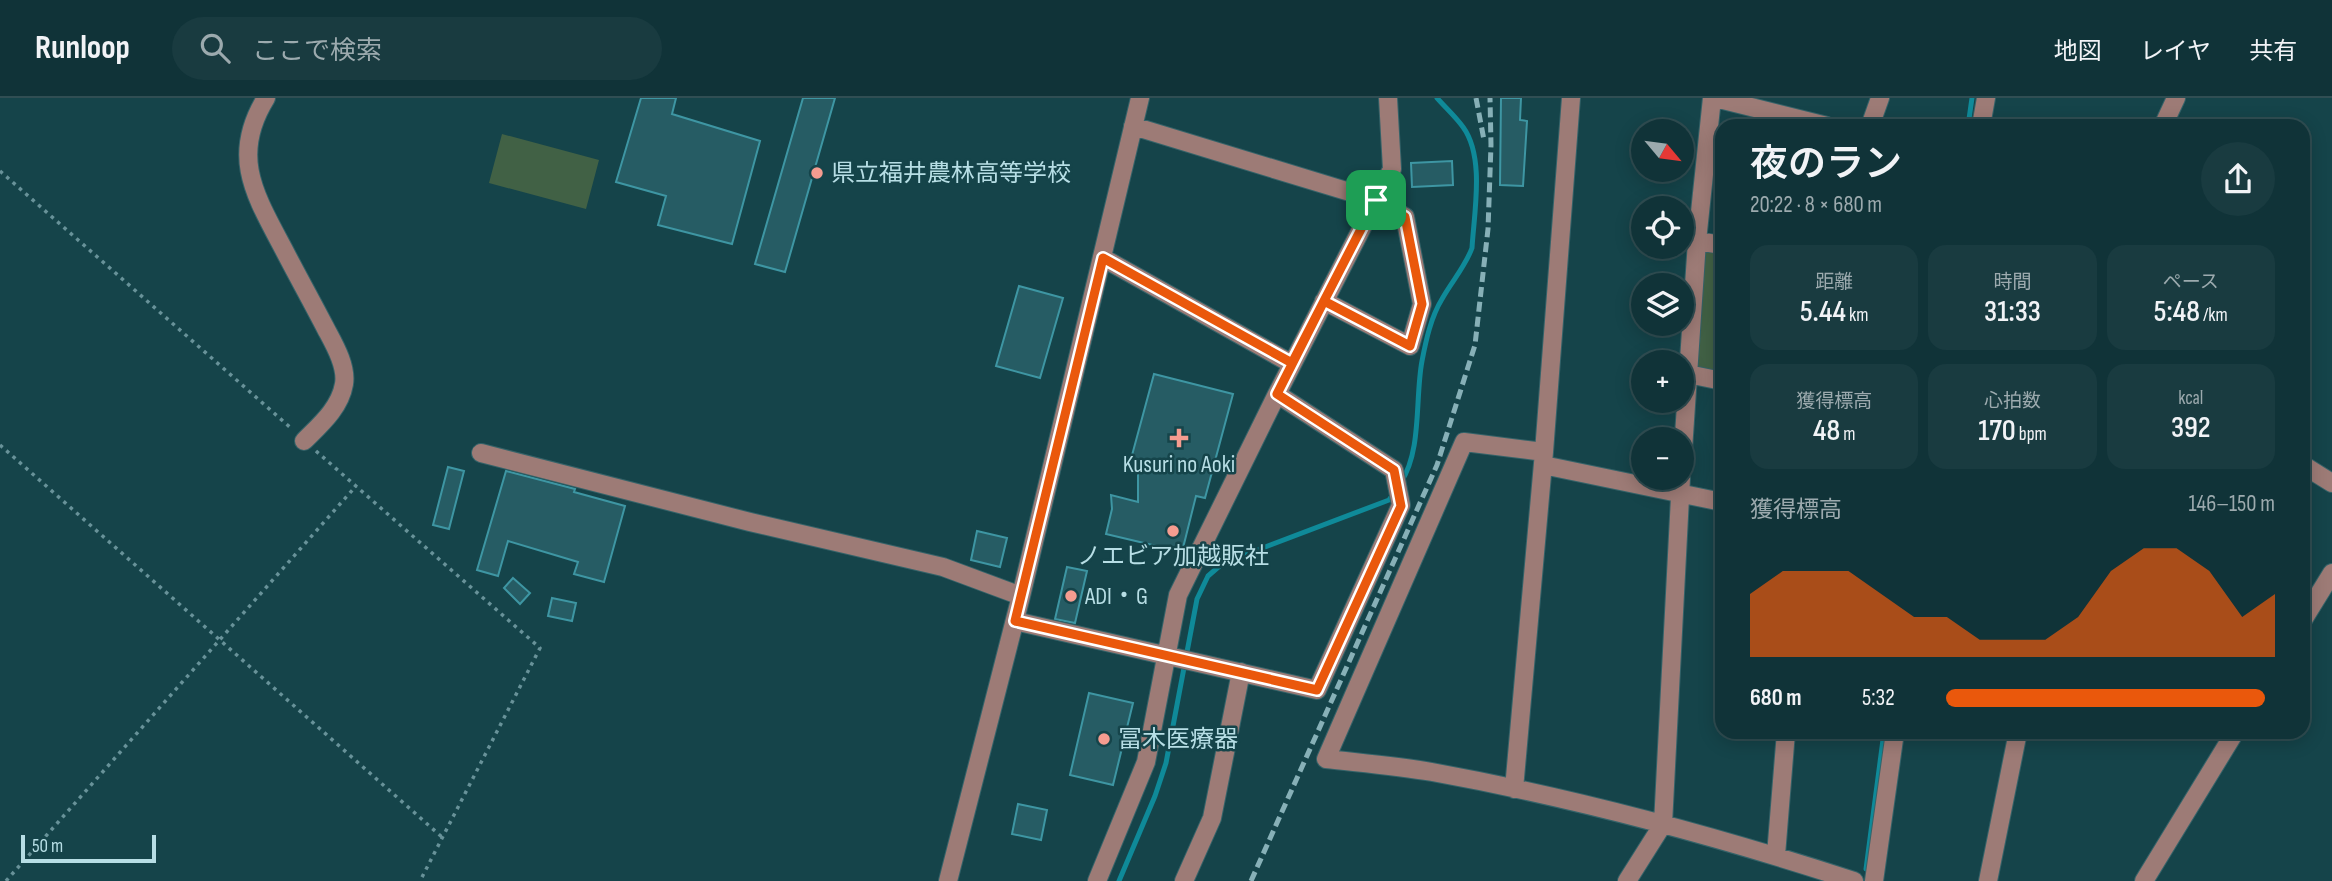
<!DOCTYPE html>
<html lang="ja">
<meta charset="utf-8">
<style>
:root{--surface:#103338;--page:#193b40;--text:#f1f3f6;--muted:#9caaae;--line:#304e53;--accent:#ea580c}
body{margin:0;font-family:"Sofia Sans Condensed","Noto Sans JP",sans-serif;background:var(--page);color:var(--text);height:100vh;display:flex;flex-direction:column;font-size:26px;white-space:nowrap}
*{box-sizing:border-box;margin:0}
p{font-size:23px;color:var(--muted)}
.icon{flex:none;width:38px;height:38px;fill:none;stroke:currentColor;stroke-width:2;stroke-linecap:round;stroke-linejoin:round}
.map{position:relative;flex:1;overflow:hidden}
.sheet{position:absolute;left:1715px;top:21px;width:595px;height:620px;display:flex;flex-direction:column;background:var(--surface);border-radius:21px;box-shadow:0 4px 18px #0003,0 0 0 2px var(--line)}
.sheet>*{flex:none}
.needle{width:46px;rotate:119deg}
.controls{position:absolute;left:1631px;top:21px;display:grid;gap:14px}
.controls a{display:grid;place-items:center;width:63px;height:63px;border-radius:50%;background:var(--surface);box-shadow:0 4px 18px #0003,0 0 0 2px var(--line);font-size:35px}
.scale{position:absolute;left:21px;bottom:18px;width:135px;box-sizing:border-box;padding-left:7px;border:4px solid #b7dee5;border-top:0;font-size:19px;line-height:24px;white-space:nowrap;color:#b7dee5;-webkit-text-stroke:5px #15444a;paint-order:stroke}
.pin{position:absolute;display:grid;place-items:center;width:60px;height:60px;color:#fff;margin:-30px;border-radius:14px;box-shadow:0 4px 10px #0006}
.round{display:grid;place-items:center;flex:none;width:74px;height:74px;border-radius:37px;background:var(--page)}
.summary{display:flex;align-items:center;justify-content:space-between;height:119px;padding:0 35px}
h1{font-size:38px;font-weight:600;line-height:52px}
.figures{display:grid;grid-template-columns:repeat(3,1fr);gap:10px;height:119px;padding:7px 35px}
.figures div{display:grid;align-content:center;border-radius:18px;background:var(--page);text-align:center}
.figures b{font-size:30px;font-weight:600}
.figures small{font-size:19px;font-weight:400}
.figures p{font-size:19px}
.chart{height:196px;padding:14px 35px}
.chart p{display:flex;justify-content:space-between}
.chart svg{width:100%;height:126px;margin-top:7px;fill:var(--accent);opacity:.7}
ul{padding:0 35px;list-style:none;font-size:23px}
li{display:grid;grid-template-columns:112px 84px 1fr;align-items:center;height:52px}
li i{height:18px;border-radius:9px;background:var(--accent)}
header{display:flex;align-items:center;gap:42px;box-sizing:border-box;height:98px;padding:0 35px;background:var(--surface);border-bottom:2px solid var(--line)}
header strong{font-size:33px}
nav{display:flex;gap:38px;margin-inline-start:auto;font-size:24px}
.search{width:490px;height:63px;background:var(--page);display:flex;align-items:center;gap:18px;box-sizing:border-box;padding:0 24px;border-radius:38px;color:var(--muted);font-size:26px}
.map>svg:first-child{display:block}
</style>
<header>
<strong>Runloop</strong>
<div class="search"><svg class="icon" aria-label="search" viewBox="0 0 24 24"><circle cx="10" cy="10" r="6"/><path d="M15 15l6 6"/></svg>ここで検索</div>
<nav><a>地図</a><a>レイヤ</a><a>共有</a></nav>
</header>
<div class="map">
<svg width="2332" height="783" viewBox="0 0 2332 783">
<rect width="100%" height="100%" fill="#15444a"/>
<path fill="#416145" d="M502,36L599,62L586,111L489,85Z
M1696,147L1722,152V282L1688,276Z"/>
<g fill="none" stroke-linecap="round" stroke-linejoin="round">
<path stroke="#0f8a99" stroke-width="5" d="M1968,28L1972,0
M1401,384C1422,353 1415,299 1422,263C1426,242 1431,219 1442,201C1452,183 1465,169 1472,150C1474,115 1485,59 1463,29C1456,19 1446,10 1437,0
M1866,771L1884,634
M1119,783L1155,698L1166,665L1197,501L1208,478L1223,465L1389,402L1394,395"/>
</g>
<path fill="#265c64" stroke="#3e96a3" stroke-width="2" d="M641,0H676L672,16L760,43L732,146L658,127L666,98L616,84Z
M803,0H835L785,174L755,166Z
M1501,0H1521L1520,22L1527,23L1523,88L1500,87Z
M1452,63L1453,87L1412,89L1411,65Z
M1019,188L1063,200L1040,280L996,268Z
M1154,276L1233,296L1205,400L1196,398L1182,454L1106,436L1112,411L1111,397L1138,404V375L1128,372Z
M448,369L464,373L449,431L433,427Z
M506,373L575,391L574,394L625,408L604,484L574,476L578,464L508,443L498,478L477,472Z
M977,433L1007,440L1000,469L971,462Z
M1067,469L1087,473L1075,525L1055,521Z
M513,480L530,495L520,506L504,490Z
M552,500L576,505L572,523L548,518Z
M1089,595L1133,605L1113,687L1070,677Z
M1018,706L1047,712L1041,742L1012,736Z"/>
<g fill="none" stroke-linecap="round" stroke-linejoin="round">
<g stroke="#356369" stroke-width="20">
<path id="minor" d="M266,0C230,58 255,97 283,150C297,177 312,204 326,231C334,246 347,268 344,286C340,310 320,327 304,343
M1715,0L1827,28
M1133,28L1376,102L1405,119L1422,206L1410,248L1324,203
M1870,28L1880,0
M1981,28L1986,0
M2163,28L2176,0
M1697,143L1722,147
M1103,160L1292,266
M1688,276L1722,283
M1544,354L1464,344L1326,661C1361,665 1397,668 1432,674C1575,700 1716,738 1854,783
M481,355L750,424L943,469L1021,498
M1543,367L1722,404
M1682,367L1697,143L1712,0
M2303,367L2332,385
M2303,522L2332,475
M1015,523L1317,592L1401,407L1394,372L1277,296
M1514,691L1544,354L1571,0
M1776,757L1786,634
M948,783L1021,498L1140,0
M1097,783L1146,664L1178,497L1277,296L1392,71L1388,0
M1184,783L1212,720L1241,574
M1627,783L1663,726L1681,380
M1874,783L1895,634
M1988,783L2018,634
M2144,783L2235,634"/>
</g>
<path stroke="#689299" stroke-width="3.5" stroke-dasharray="3.5 5" stroke-linecap="butt" d="M0,73L292,331
M0,347L443,740
M316,353L540,550L420,783
M6,783L356,388"/>
<use href="#minor" stroke="#9d7b76" stroke-width="18"/>
<path stroke="#87b0b7" stroke-width="5" stroke-dasharray="10 5" stroke-linecap="butt" d="M1476,0L1484,42
M1251,783L1437,367L1475,247L1488,131L1491,47L1490,0"/>
</g>
<g fill="none" stroke-linecap="round" stroke-linejoin="round">
<g stroke="#fff" stroke-width="14">
<path id="route" d="M1376,102C1348,157 1320,211 1292,265L1103,160L1015,523L1317,592L1401,408L1394,372L1277,296L1324,203L1410,248L1422,206L1405,119L1376,102"/>
</g>
<use href="#route" stroke="#ea580c" stroke-width="9"/>
</g>
<g fill="#f59c90" stroke="#15444a" stroke-width="2.5">
<circle cx="817" cy="75" r="7"/>
<path d="M1175.5 329.5h7v7h7v7h-7v7h-7v-7h-7v-7h7z"/>
<circle cx="1173" cy="433" r="7"/>
<circle cx="1071" cy="498" r="7"/>
<circle cx="1104" cy="641" r="7"/>
</g>
<g text-anchor="middle" dominant-baseline="central" stroke-width="5" stroke-linejoin="round" paint-order="stroke">
<g font-size="24" fill="#b7dee5" stroke="#15444a" text-anchor="start">
<text x="831" y="75">県立福井農林高等学校</text>
<text x="1179" y="366" text-anchor="middle">Kusuri no Aoki</text>
<text x="1173" y="458" text-anchor="middle">ノエビア加越販社</text>
<text x="1085" y="498">ADI・G</text>
<text x="1118" y="641">冨木医療器</text>
</g>
</g>
</svg>
<div class="controls">
<a><svg class="needle" viewBox="-14 -14 28 28"><path d="M0-13l5 13h-10z" fill="#e53935"/><path d="M0 13l5-13h-10z" fill="#9caaae"/></svg></a>
<a><svg class="icon" aria-label="locate" viewBox="0 0 24 24"><circle cx="12" cy="12" r="6"/><path d="M12 2v4M12 18v4M2 12h4M18 12h4"/></svg></a>
<a><svg class="icon" aria-label="layers" viewBox="0 0 24 24"><path d="M12 4l9 5-9 5-9-5zM3 14l9 5 9-5"/></svg></a>
<a>+</a>
<a>−</a>
</div>
<div class="scale">50 m</div>
<div class="pin" style="left:1376px;top:102px;background:#1e9e55"><svg class="icon" aria-label="arrive" viewBox="0 0 24 24"><path d="M6 21V4h12l-3 4 3 4H6"/></svg></div>
<section class="sheet">
<div class="summary"><div><h1>夜のラン</h1><p>20:22 · 8 × 680 m</p></div><a class="round"><svg class="icon" aria-label="share" viewBox="0 0 24 24"><path d="M12 15V3M7 8l5-5 5 5M5 13v7h14v-7"/></svg></a></div>
<div class="figures">
<div><p>距離</p><b>5.44<small> km</small></b></div>
<div><p>時間</p><b>31:33</b></div>
<div><p>ペース</p><b>5:48<small> /km</small></b></div>
</div>
<div class="figures">
<div><p>獲得標高</p><b>48<small> m</small></b></div>
<div><p>心拍数</p><b>170<small> bpm</small></b></div>
<div><p>kcal</p><b>392</b></div>
</div>
<div class="chart"><p><span>獲得標高</span>146–150 m</p>
<svg viewBox="0 0 160 44" preserveAspectRatio="none"><path d="M0 44V22L10 14L20 14L30 14L40 22L50 30L60 30L70 38L80 38L90 38L100 30L110 14L120 6L130 6L140 14L150 30L160 22V44z"/></svg>
</div>
<ul>
<li><b>680 m</b>5:32<i style="width:97%"></i></li>
</ul>
</section>
</div>
